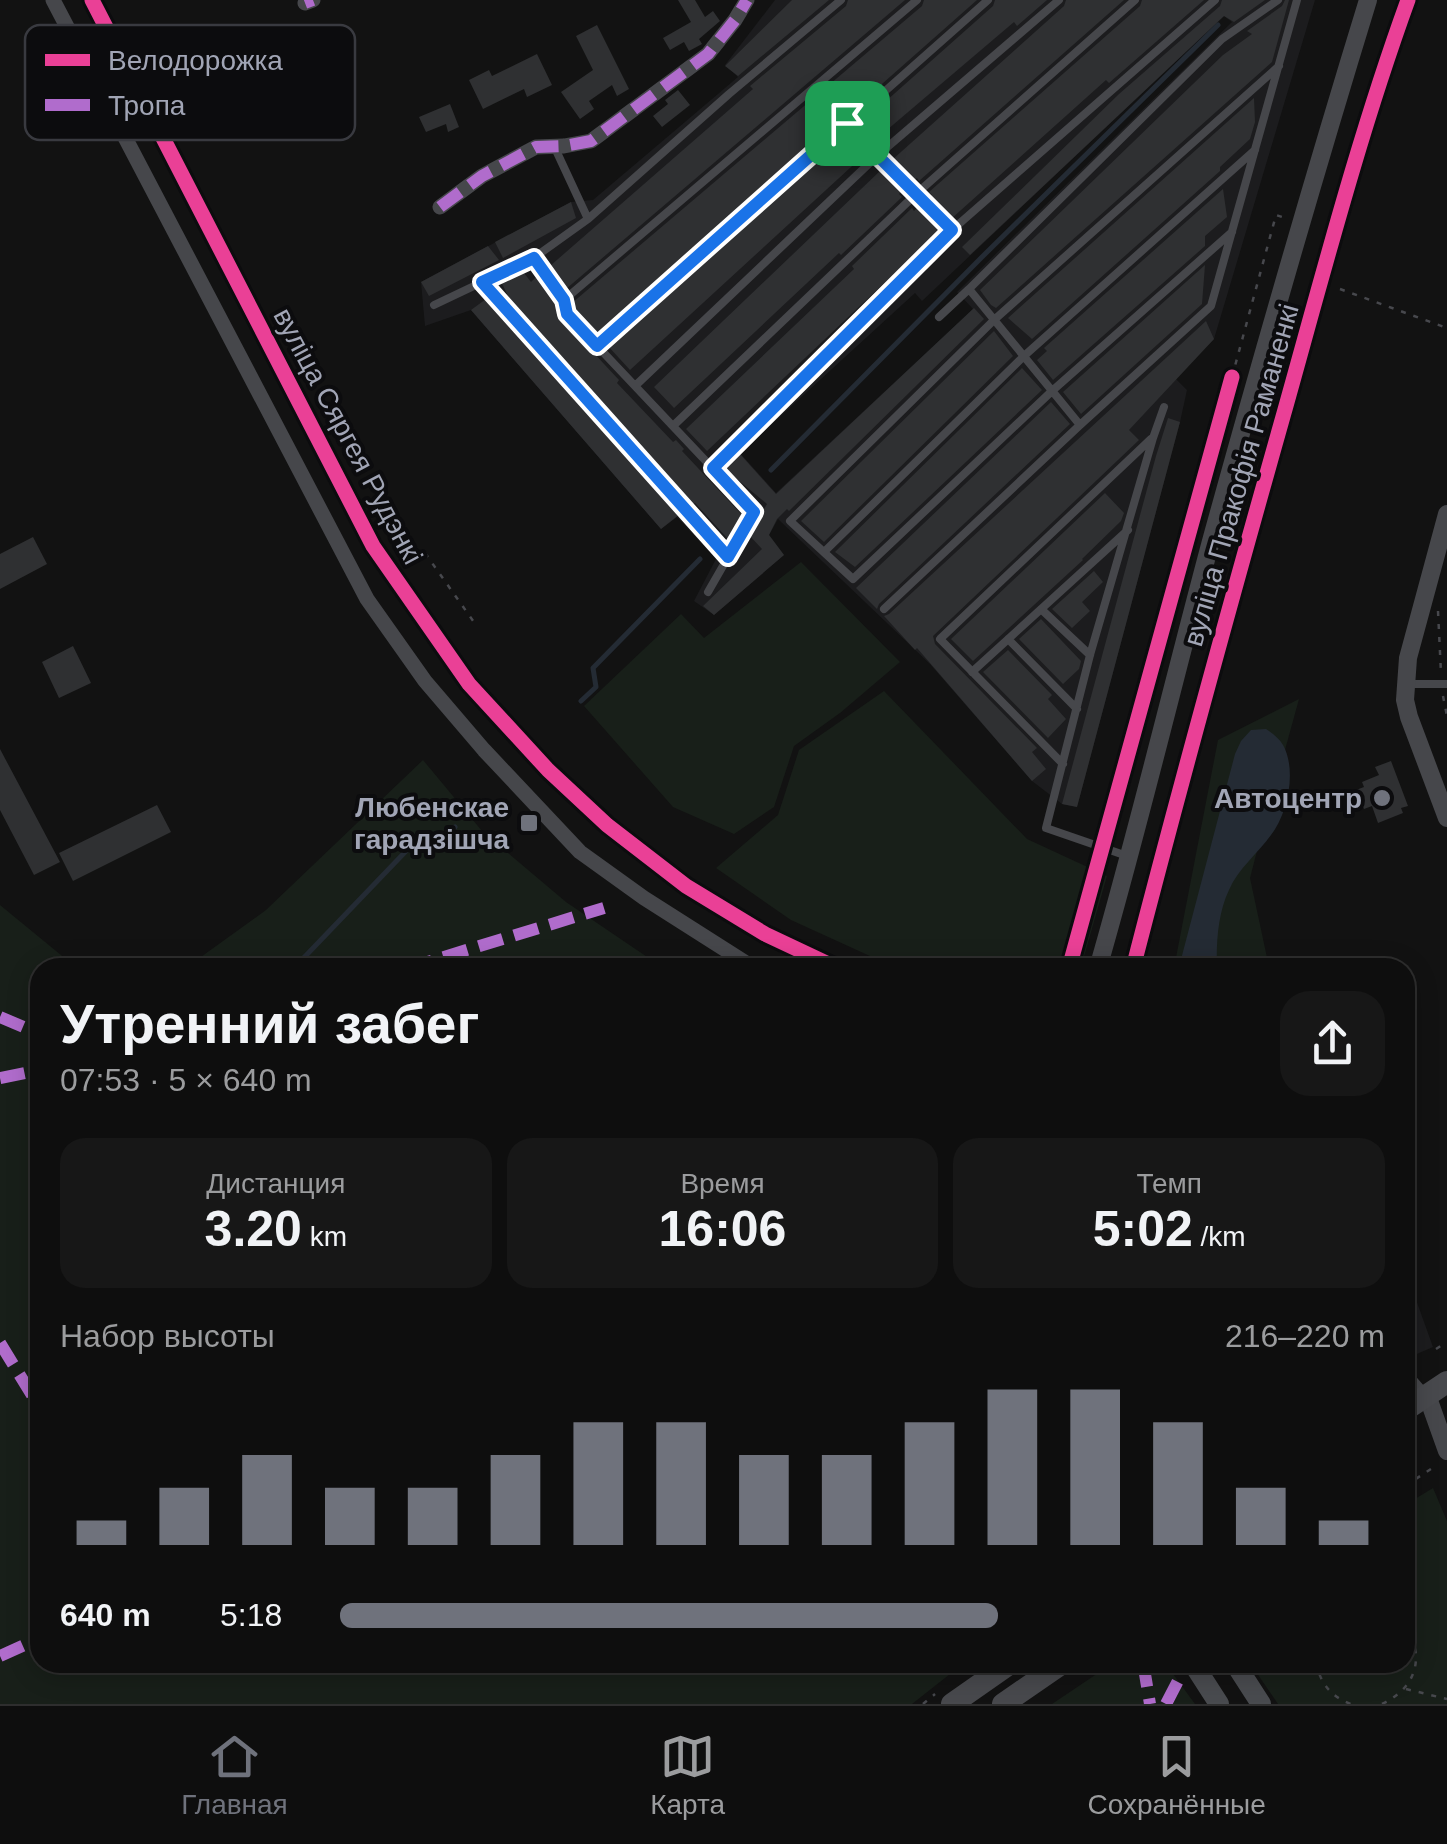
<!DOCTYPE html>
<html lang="ru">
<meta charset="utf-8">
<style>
:root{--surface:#0e0e0e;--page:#171717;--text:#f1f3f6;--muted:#9b9c9e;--line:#2e2e2e;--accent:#6f727c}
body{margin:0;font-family:Arial,sans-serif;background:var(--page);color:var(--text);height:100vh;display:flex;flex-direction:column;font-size:38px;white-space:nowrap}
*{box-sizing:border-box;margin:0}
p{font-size:32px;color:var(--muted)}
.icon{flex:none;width:55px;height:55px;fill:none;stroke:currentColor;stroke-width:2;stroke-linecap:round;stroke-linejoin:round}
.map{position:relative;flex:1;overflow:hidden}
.side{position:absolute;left:30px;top:958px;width:1385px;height:715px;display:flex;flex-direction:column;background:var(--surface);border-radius:30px;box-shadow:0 5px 25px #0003,0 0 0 2px var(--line)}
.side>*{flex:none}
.pin{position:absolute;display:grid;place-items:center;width:85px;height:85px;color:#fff;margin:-42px;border-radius:20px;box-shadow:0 5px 15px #0006}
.round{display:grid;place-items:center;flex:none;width:105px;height:105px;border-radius:30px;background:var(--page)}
.overview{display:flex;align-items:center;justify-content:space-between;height:170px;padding:0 30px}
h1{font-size:55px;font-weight:600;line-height:75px}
.stats{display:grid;grid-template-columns:repeat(3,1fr);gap:15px;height:170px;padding:10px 30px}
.stats div{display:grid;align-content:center;border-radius:25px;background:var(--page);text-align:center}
.stats b{font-size:50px;font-weight:600}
.stats small{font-size:28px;font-weight:400}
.stats p{font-size:28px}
.chart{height:280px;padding:20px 30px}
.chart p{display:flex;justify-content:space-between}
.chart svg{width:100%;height:180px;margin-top:10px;stroke:var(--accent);stroke-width:6}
ul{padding:0 30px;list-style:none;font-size:32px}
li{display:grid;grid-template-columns:160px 120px 1fr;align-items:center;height:75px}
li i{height:25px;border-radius:12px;background:var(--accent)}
.tabs{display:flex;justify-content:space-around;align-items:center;height:140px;border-top:2px solid var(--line);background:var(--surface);font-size:28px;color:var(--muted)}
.tabs a{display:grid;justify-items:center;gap:5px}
.tabs .on{color:var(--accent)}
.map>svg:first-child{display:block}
</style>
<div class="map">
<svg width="1447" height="1704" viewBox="0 0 1447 1704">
<rect width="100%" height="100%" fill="#121212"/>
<path fill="#1c1c1e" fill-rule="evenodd" d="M775,0H1315L1214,339L1175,378L1187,390L1180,422L1077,807L1062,804L1032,781L930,664L778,519L769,535L784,555L714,615L694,601L716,559L677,517L661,529L471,310L425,326L421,282L571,202L593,200L738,77L725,65ZM1224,16L1232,22L957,292L973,309L776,493L740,453L915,293L922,301Z
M1405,1269L1433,1347L1405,1359Z"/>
<path fill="#181f19" d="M801,562L900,662L840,713L794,746L774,807L734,834L673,807L584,706L681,614L704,638Z
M884,691L1027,839L1107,876L1081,967H894L791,920L716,868L778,815L799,750Z
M1299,699L1285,750L1289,774L1288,793L1274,831L1257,851L1250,878L1269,967L1174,968L1218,740Z
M423,760L482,831L566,902L662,967H187L266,910Z
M0,905L67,960L94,967L40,968V1662L964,1663L912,1704H0Z
M1433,1488L1447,1521V1704H1278L1250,1663L1405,1662V1505Z
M1113,1663H1165L1195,1704H1052Z"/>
<path fill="#242b34" d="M1266,729C1272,733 1279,738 1283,745C1297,770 1288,813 1271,835C1258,853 1238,869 1229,890C1218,913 1216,943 1217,967H1179L1235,754L1241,741L1251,730Z"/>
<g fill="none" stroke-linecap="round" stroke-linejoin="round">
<path stroke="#242b34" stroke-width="5" d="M771,470L982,257L1218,25
M581,701L596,687L593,668L700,559
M294,968L408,849L433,846L455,827"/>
</g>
<path fill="#2f3032" d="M678,0H695L705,17L713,11L720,21L699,39L702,44L689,51L684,42L670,50L663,38L691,22Z
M792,0H829L738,76L725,66Z
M848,0H905L566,289L550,266L753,89L750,86L846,6Z
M924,0H977L598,335L574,310L572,303L922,6Z
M995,0H1047L1017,26L1014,22L874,141L859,125L993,6Z
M1066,0H1124L919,181L917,178L913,181L892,160L1064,6Z
M1142,0H1204L1109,83L1106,80L951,219L929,197L932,195L929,192L1140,6Z
M1222,0H1265L1234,22L1224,16L970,255L962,247L1119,94L1220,6Z
M1285,0H1289L1272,62L996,308L991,305L980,290L1223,55L1252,34L1247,31L1282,6Z
M597,25L629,89L617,96L612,85L589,101L594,109L580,119L561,92L593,70L576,36Z
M537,54L552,85L527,97L524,89L483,109L469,80L489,70L492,76Z
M678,90L690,105L662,127L653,116L668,104L665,100Z
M1254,98L1255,122L1250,139L1220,167V171L1032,339L1008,318Z
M450,104L459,127L448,132L446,124L426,132L419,117Z
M847,134L862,151L860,153L863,156L630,370L608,346Z
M881,170L902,191L899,194L902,197L841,255L839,253L674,408L654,387Z
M1223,189L1227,217L1205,236V246L1053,380L1037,360L1047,351L1044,348Z
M571,202L576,218L503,258L495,242Z
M918,207L940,229L938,232L707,451L686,429L854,269L852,266L912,208L914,211Z
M488,246L499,260L429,296L421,282Z
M1205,265L1202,304L1081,414L1063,392Z
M524,273L531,282L538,275L557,303L562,319L619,380L617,383L673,442L676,440L684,449L682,451L743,516L729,540L695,503L692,505L511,303L501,281Z
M486,299L532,351L530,346L680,514L661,529L471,310Z
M974,308L984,319L789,511L787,509L777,519L769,535L784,555L714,615L703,606L762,549L749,535L767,504L725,469L740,454L776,494Z
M1206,321L1214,339L1129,430L1139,440L933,636L935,644L1037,748L1032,752L1046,769L1032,781L917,648L915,650L884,616L889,614Z
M994,331L1013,356L824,542L801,521Z
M1022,368L1042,390L855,567L835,552Z
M1051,402L1070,424L879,604L877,609L856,588Z
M1168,418L1180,422L1077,807L1062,804L1156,456Z
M1105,493L1124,513L1121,521L1082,559L1083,560L973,661L951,639Z
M33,537L47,564L0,589V554Z
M1094,571L1103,582L1082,602L1090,611L1072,628L1052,609Z
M1041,619L1081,661L1079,669L1063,684L1019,639Z
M73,646L91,683L59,698L42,662Z
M1008,650L1052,695L1048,699L1066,719L1048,738L983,672Z
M0,749L60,862L34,875L0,810Z
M1391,761L1408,806L1401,808L1403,813L1378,823L1372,806L1364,809L1356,790L1364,787L1362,782L1379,775L1375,767Z
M157,805L171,832L73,881L59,853Z"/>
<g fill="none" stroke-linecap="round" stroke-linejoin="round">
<path stroke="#47484d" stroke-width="2.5" stroke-dasharray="5 8" stroke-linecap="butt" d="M1340,289L1447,328
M1232,377L1276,215L1285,218
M425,553L476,625
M1438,611L1441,673
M1443,696L1447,716
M1436,1349L1447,1342
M1405,1486L1437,1465
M1316,1662C1320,1683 1331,1697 1351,1704
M1406,1689L1447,1699
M923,1704L935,1694
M1382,1704C1416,1688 1426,1657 1405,1625"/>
<path stroke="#46474b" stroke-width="8" d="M847,123L877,156L952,230
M554,146L588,219
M1232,232L1052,391L853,579L790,521L994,320L1279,66
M535,257L564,300
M482,282L728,557
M434,305L535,257L588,219L729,94L841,0
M939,317L969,289
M597,346L988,0
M635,386L877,156L1059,0
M1080,425L969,289L1222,39L1278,0
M673,426L916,194L1135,0
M713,468L952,230L1215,0
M824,552L1024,356L1255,150
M708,592L754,512L567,314L564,300L917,0
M884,609L1080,425L1211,306L1297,0
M1041,609L1090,655
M1008,639L1077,709
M972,672L1128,530
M1406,684H1447
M1063,764L940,639L1151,439
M1130,857L1046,828L1090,655L1153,438L1164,407
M1405,1370L1425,1393"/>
<path stroke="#46474b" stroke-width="15" d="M53,0L367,599L425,681L484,750L580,852L644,898L754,968
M92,0L373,546L469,684L548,770L607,825L686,886L765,934L837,968
M305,3L313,0
M440,207L482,176L536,147L564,146L591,141L708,54L735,20L747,0"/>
<path stroke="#46474b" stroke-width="18" d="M1447,514L1408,658L1405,700L1409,717L1447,818
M1098,968C1139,826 1173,683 1211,541C1261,360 1313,179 1368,0
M1133,968C1181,782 1232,597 1284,413C1323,274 1359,135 1408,0
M1427,1395L1447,1451"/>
<path stroke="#494b4f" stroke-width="20" d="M1192,1662L1219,1704
M1234,1662L1261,1704"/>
<path stroke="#48494d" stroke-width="22" d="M1405,1410L1447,1382
M952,1704L1012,1662
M1003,1704L1064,1662"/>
<path stroke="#b06ccc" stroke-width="12" stroke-dasharray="25 12" stroke-linecap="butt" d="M305,3L313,0
M440,207L482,176L536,147L564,146L591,141L708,54L735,20L747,0
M408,968L604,908
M0,1017L40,1034
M0,1078L40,1070
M0,1343L32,1395L40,1417
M0,1656L40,1638
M1143,1662L1150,1704
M1166,1704L1180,1677"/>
<g stroke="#0c0c0e" stroke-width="21">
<path id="cycleway" d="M92,0L373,546L469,684L548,770L607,825L686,886L765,934L837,968
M1069,968L1232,377
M1133,968C1181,782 1232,597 1284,413C1323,274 1359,135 1408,0"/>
</g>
<use href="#cycleway" stroke="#ea4096" stroke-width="15"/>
</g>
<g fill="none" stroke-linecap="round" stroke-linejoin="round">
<g stroke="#fff" stroke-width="20">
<path id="route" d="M847,123L878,156L952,230L713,468L754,512L728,557L482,282L534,258L564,300L567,314L597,346Z"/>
</g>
<use href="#route" stroke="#1a73e8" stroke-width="12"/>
</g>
<g fill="#6f727c" stroke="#0c0c0e" stroke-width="4">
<circle cx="1382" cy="798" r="10"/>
<rect x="519" y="813" width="20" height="20" rx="5"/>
</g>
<g text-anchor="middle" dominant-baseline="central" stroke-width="8" stroke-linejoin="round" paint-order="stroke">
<g font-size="28" fill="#a1a5b5" stroke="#0c0c0e">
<text transform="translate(348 436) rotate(62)">вуліца Сяргея Рудэнкі</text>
<text transform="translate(1241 475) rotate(-74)">вуліца Пракофія Раманенкі</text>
</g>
<g font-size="28" font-weight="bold" fill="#a1a5b5" stroke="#0c0c0e" text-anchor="end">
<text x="1362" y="798">Автоцентр</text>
<text x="509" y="807">Любенскае<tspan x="509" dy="32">гарадзішча</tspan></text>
</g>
</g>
<rect x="25" y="25" width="330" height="115" rx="15" fill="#0c0c0e" stroke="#393a40" stroke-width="2.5"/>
<rect x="45" y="54" width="45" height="12" fill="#ea4096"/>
<rect x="45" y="99" width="45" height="12" fill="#b06ccc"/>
<g font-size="28" fill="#a1a5b5">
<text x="108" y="70">Велодорожка</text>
<text x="108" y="115">Тропа</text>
</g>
</svg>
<div class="pin" style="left:847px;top:123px;background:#1e9e55"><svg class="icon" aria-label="arrive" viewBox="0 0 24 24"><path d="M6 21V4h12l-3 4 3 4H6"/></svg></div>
<section class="side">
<div class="overview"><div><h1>Утренний забег</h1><p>07:53 · 5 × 640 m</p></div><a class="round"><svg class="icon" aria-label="share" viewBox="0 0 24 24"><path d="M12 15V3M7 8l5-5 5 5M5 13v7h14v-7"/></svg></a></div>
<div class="stats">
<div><p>Дистанция</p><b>3.20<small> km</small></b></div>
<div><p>Время</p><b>16:06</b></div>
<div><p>Темп</p><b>5:02<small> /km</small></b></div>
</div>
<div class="chart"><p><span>Набор высоты</span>216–220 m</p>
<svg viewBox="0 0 160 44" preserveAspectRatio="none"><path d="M5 44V38M15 44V30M25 44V22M35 44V30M45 44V30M55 44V22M65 44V14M75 44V14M85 44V22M95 44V22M105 44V14M115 44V6M125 44V6M135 44V14M145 44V30M155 44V38"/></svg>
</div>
<ul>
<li><b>640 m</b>5:18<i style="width:63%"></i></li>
</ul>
</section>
</div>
<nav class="tabs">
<a class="on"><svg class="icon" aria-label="home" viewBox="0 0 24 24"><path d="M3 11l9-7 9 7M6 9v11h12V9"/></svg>Главная</a>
<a><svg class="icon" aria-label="map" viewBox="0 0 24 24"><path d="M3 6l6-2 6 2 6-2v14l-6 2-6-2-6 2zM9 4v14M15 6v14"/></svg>Карта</a>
<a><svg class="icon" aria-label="saved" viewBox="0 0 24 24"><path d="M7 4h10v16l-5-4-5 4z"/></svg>Сохранённые</a>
</nav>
